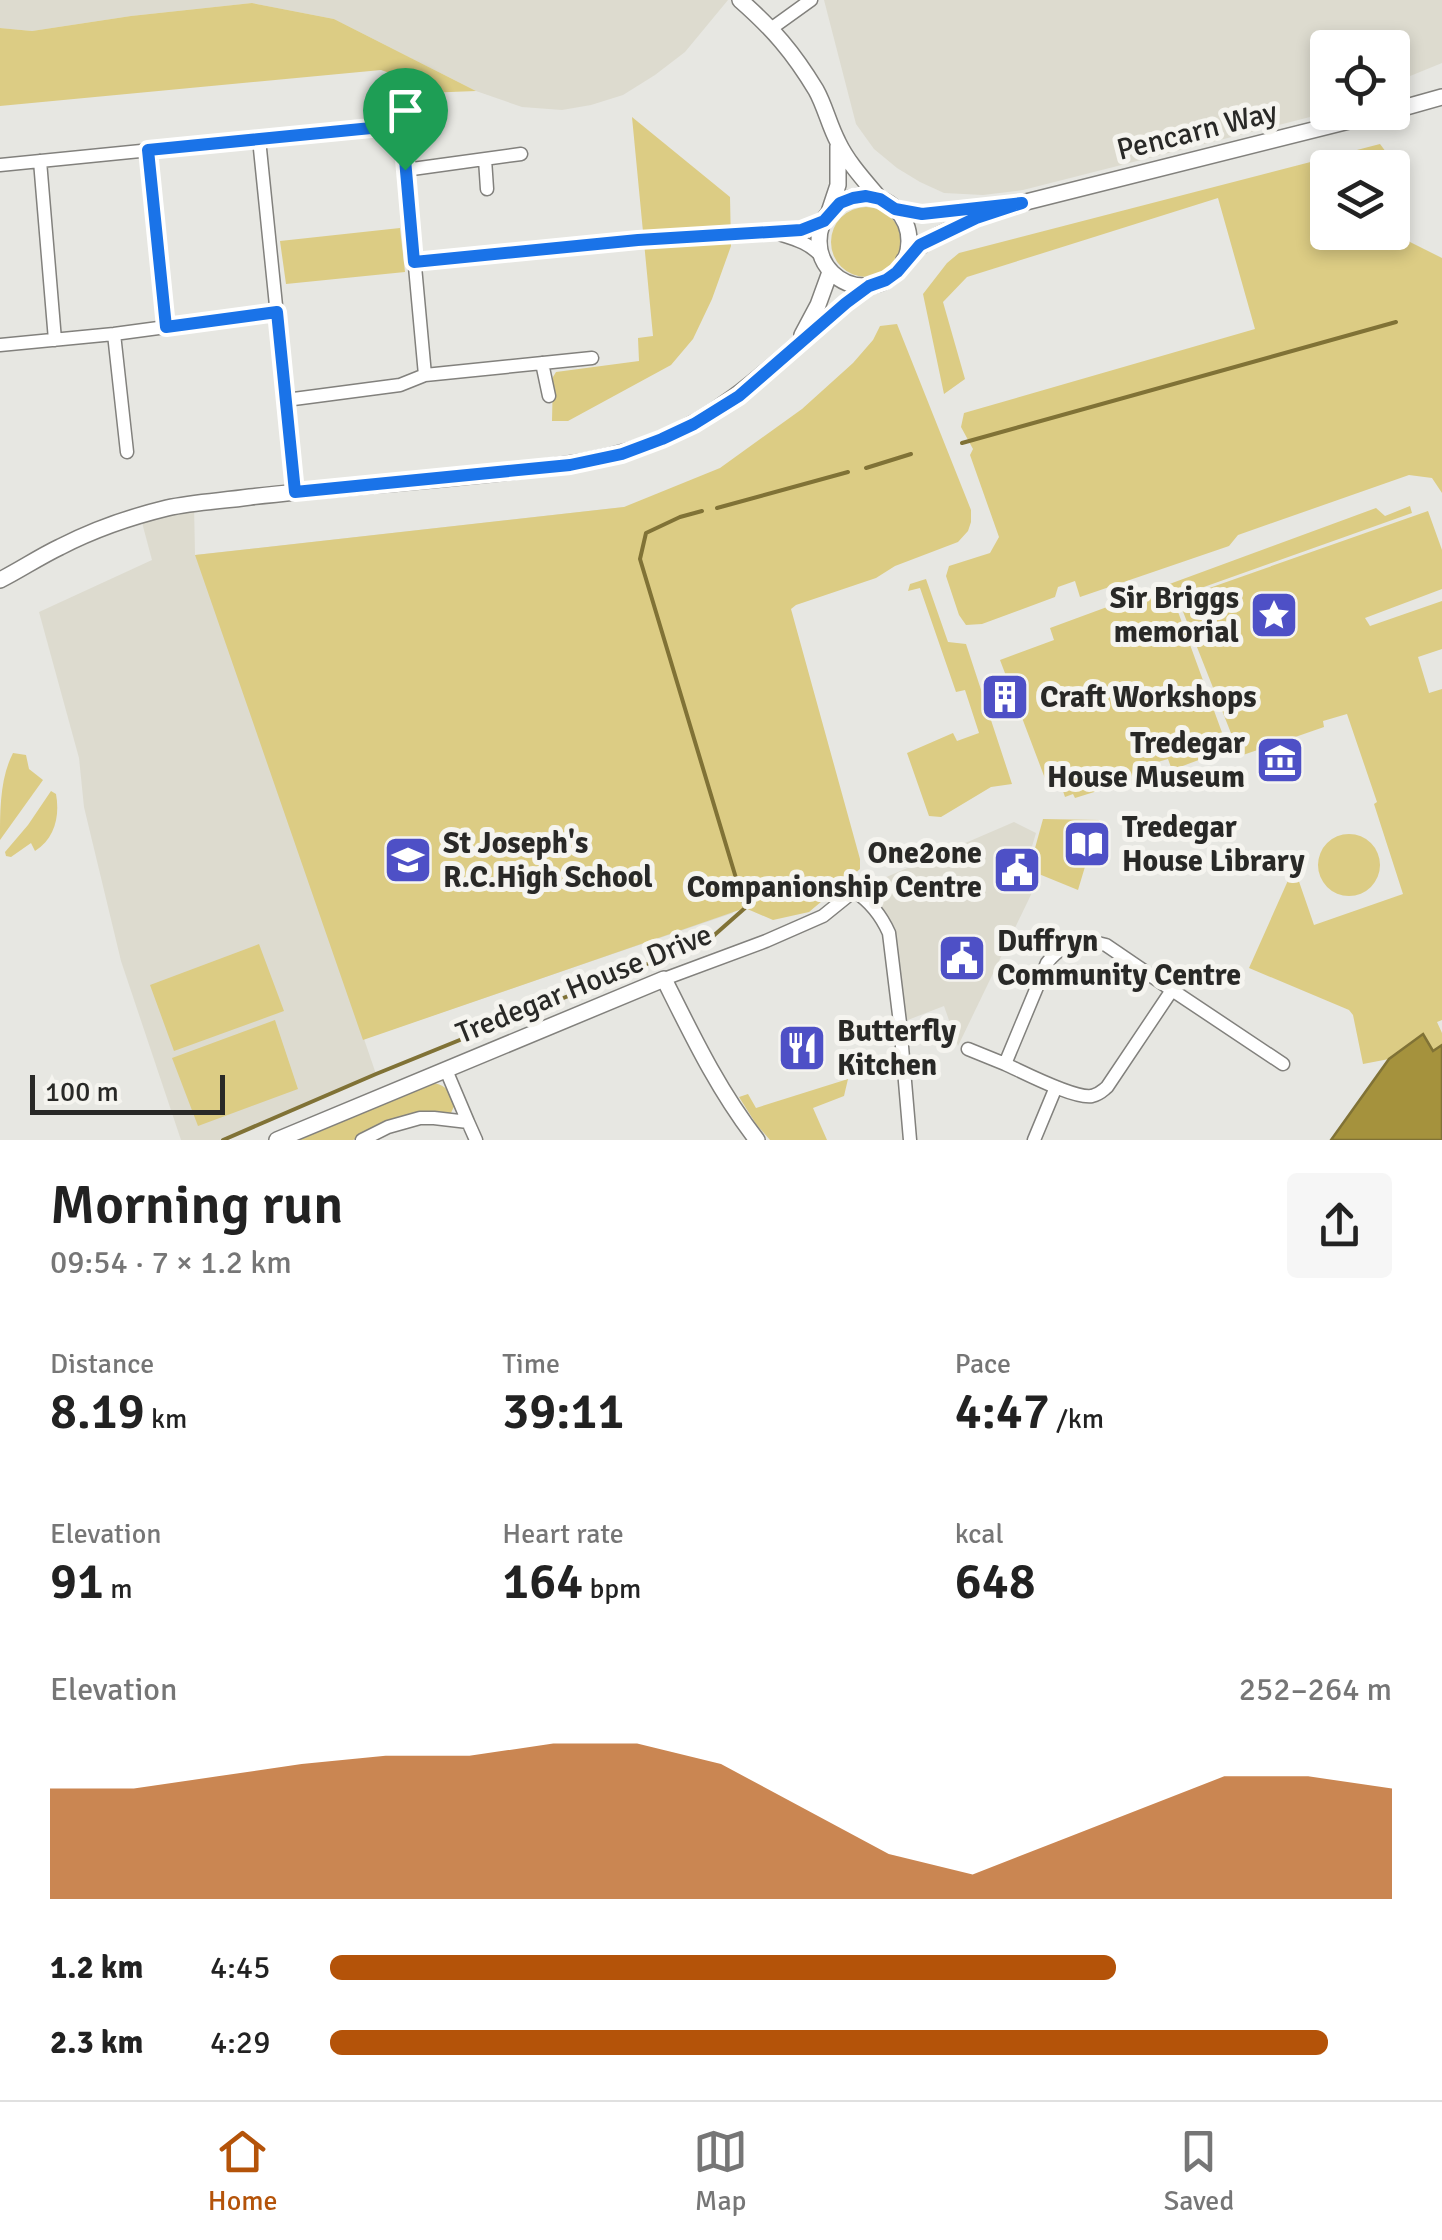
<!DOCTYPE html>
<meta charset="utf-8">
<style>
:root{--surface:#fff;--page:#f6f6f6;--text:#222;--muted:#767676;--line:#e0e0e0;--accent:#b45309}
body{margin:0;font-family:Signika,sans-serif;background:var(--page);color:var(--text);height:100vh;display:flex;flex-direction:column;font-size:38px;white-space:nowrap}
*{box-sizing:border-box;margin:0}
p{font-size:32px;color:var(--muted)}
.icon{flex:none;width:55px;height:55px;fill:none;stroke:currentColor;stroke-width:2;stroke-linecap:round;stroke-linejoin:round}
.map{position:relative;height:1140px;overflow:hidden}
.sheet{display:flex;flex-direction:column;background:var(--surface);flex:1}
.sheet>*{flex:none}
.fabs{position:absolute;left:1310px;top:30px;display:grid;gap:20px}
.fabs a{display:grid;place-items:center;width:100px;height:100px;border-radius:10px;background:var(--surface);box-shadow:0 5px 15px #0003;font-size:50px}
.scale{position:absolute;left:30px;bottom:25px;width:195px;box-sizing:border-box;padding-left:10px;border:5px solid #292927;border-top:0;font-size:28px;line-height:35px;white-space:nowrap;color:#292927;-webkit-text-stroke:8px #f5f4ef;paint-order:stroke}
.pin{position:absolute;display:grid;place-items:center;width:85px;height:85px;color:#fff;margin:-102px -42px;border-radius:50% 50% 50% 0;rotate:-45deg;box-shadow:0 0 10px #0007}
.pin .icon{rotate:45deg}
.round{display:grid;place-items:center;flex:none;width:105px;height:105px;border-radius:10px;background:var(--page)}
.headline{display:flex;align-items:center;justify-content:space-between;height:170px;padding:0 50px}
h1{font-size:55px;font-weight:600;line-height:75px}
.stats{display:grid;grid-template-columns:repeat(3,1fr);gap:15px;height:170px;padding:10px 50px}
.stats div{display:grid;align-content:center}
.stats b{font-size:50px;font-weight:600}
.stats small{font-size:28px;font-weight:400}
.stats p{font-size:28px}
.chart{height:280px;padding:20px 50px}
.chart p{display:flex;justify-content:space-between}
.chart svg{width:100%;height:180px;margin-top:10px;fill:var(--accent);opacity:.7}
ul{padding:0 50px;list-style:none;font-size:32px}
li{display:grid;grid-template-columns:160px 120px 1fr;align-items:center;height:75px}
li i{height:25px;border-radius:12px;background:var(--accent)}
.tabs{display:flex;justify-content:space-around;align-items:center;height:140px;border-top:2px solid var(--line);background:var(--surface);font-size:28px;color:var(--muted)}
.tabs a{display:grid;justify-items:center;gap:5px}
.tabs .on{color:var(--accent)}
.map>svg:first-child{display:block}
</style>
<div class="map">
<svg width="1442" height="1140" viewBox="0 0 1442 1140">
<rect width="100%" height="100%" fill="#e7e7e2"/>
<path fill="#dddbcf" d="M0,0H728L685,52L655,75L623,95L591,105L562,110L522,107L476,91L334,19L252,3L131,16L32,31L0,28Z
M824,0H1442V63L1393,83L1392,48H1328L1327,110L1310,117L1023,190L983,195L944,193L920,182L897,168L874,149L856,124Z
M194,504L195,555L624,507L733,913L364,1039L376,1074L223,1140H181L121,961L84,807L79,758L39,612L152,560L140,515Z
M1014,822L1036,833L1025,870L1041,874L958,1046L944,1006L900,1023L889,933L854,891Z"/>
<path fill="#dccc84" d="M252,3L334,19L476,91L425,93L410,80L381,70L0,106V28L32,31L131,16Z
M632,117L730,197L731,246L712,299L693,339L671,365L568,421H552L553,377L556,372L639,361L638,338L653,336Z
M1380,144L1386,152L1390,167L1328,168V232H1392L1393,174L1406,240L1442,258V493L1432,478L1409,475L1238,535L1229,546L1080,597L1075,581L1058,587L1055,597L982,624L966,625L959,615L946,576L949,566L990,553L999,537L970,455L973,449L961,427L964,413L1255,329L1218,198L967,277L943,302L965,379L944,394L923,294L947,263L959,253Z
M831 242a35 35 0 1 1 70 0a35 35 0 1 1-70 0Z
M400,228L405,272L286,284L280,241Z
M897,324L971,510V522L968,531L958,542L895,566L876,578L796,605L791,609L860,859V869L809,912L773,920L745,908L363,1040L195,555L624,507L720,468L802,409L853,363L873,340L880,326Z
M1410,506L1412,513L1173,598L1228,749L1172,770L1168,759L1137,768L1139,778L1075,798L1073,794L1065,797L1061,785L1049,789L1000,660L1054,640L1050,628L1376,508L1385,516Z
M1428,511L1442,550V589L1365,618L1370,626L1442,601V649L1418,657L1429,693L1442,689V1020L1437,1022L1442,1033V1045L1433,1051L1422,1034L1389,1059L1363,1064L1353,1015L1349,1010L1249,968L1294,867L1314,925L1403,894L1374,804L1377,802L1347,714L1323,721L1324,727L1240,756L1178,599Z
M926,579L948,642L966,644L1012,784L991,787L941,817L929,816L907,753L953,733L957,741L979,733L965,690L956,692L920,588L908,591L910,584Z
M13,753L26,755L29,769L43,780L0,840C0,810 0,778 13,753Z
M51,791L56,794C60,816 55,838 35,851L31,843L11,857L6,856L5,852L28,825Z
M1043,819L1099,820L1078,890L1029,870Z
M1318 865a31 31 0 1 1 62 0a31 31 0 1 1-62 0Z
M259,944L284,1011L174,1051L150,985Z
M275,1020L298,1089L198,1126L172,1058Z
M848,1079L844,1096L813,1108L827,1140H770L756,1124L739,1097L748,1094L756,1108Z
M434,1083C447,1086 450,1092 455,1104L451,1113L408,1115L393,1119L353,1140H295Z"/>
<path fill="#a5923d" stroke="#807236" stroke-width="2.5" d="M1423,1034L1433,1051L1442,1045V1140H1331L1389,1059Z"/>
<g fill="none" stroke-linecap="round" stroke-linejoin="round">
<path stroke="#807236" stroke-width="4" d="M962,443L1396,322
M866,468L911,454
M717,508L848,472
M620,975L711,938L745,908L640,559L646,533L680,517L702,511
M223,1140L376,1074L588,988"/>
<g stroke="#82817d" stroke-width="15">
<path id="minor" d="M772,28L811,0
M259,139L295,492
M149,150L166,327
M485,159L487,189
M40,161L55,340
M0,165L402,125L425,375L400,385L286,400
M405,170L521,154
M782,235C798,240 810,244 821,256
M414,262L639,240L801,230L823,221
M114,334L127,452
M0,345L114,334L277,312
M542,363L549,396
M425,375L592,358
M1089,941L1106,945L1172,990L1107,1087C1101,1092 1100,1094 1092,1096C1074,1099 1023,1072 1005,1064L1047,963C1058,948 1071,943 1089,941Z
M664,979L766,941L823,916L854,891C871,902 881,915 889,933L900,1023L910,1140
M1172,990L1283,1064
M968,1049L1005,1064
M446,1070L468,1122
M362,1140L388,1127L420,1118H434L468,1122L476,1140
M1034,1140L1056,1087"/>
</g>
<g stroke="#82817d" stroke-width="18">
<path id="tertiary" d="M740,0C773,29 793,52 816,90C825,106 829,125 838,142C848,163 865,181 880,199
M1392,111L1442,97
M819 241a45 45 0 1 1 90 0a45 45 0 1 1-90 0Z
M895,209L922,214L983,208
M829,212L838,185V146
M904,260C936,229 980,217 1022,203L1385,112
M802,335L818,305L830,272
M0,580C20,570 39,557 60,547C93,530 130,517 167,508C194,502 222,501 250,497C338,487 426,482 515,471C565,465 615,459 662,439C746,403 797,337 869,286
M277,1140L664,979C692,1035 718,1090 757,1140"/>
</g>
<use href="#minor" stroke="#fff" stroke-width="12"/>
<use href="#tertiary" stroke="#fff" stroke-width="15"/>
</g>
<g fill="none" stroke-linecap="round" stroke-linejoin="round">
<g stroke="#fff" stroke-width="20">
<path id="route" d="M402,125L414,262L638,240L801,230L824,221L840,203L853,198L866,196L880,199L895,209L922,214L1022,203L976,218L920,245L897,272L886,280L869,286L846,303L739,396L694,424L662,439L622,454L570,465L295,492L277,312L166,327L148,150Z"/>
</g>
<use href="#route" stroke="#1a73e8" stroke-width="12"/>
</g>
<defs>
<g id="sight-square" transform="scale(2.5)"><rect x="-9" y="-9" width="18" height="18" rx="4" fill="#4e50c6" stroke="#f5f4ef"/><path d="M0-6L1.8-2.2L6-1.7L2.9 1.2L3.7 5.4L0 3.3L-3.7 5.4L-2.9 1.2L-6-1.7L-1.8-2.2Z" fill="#fff"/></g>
<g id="building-square" transform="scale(2.5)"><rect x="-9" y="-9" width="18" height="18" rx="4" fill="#4e50c6" stroke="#f5f4ef"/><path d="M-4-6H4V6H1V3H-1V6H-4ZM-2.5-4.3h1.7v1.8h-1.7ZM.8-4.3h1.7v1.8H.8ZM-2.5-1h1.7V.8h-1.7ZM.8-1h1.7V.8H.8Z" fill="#fff"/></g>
<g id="museum-square" transform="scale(2.5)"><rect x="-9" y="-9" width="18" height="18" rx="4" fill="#4e50c6" stroke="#f5f4ef"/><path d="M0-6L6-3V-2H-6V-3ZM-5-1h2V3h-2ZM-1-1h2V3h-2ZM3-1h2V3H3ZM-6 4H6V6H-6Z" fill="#fff"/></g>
<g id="library-square" transform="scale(2.5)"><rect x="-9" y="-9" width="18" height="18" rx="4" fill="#4e50c6" stroke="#f5f4ef"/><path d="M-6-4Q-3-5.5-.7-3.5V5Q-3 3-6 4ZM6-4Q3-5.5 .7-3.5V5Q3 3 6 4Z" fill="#fff"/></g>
<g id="school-square" transform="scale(2.5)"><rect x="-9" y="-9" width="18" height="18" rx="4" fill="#4e50c6" stroke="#f5f4ef"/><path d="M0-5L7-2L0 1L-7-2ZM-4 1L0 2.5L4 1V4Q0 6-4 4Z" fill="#fff"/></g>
<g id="civic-square" transform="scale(2.5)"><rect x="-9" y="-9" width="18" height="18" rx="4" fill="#4e50c6" stroke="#f5f4ef"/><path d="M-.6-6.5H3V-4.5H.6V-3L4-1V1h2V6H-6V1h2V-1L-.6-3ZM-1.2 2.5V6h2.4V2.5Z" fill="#fff"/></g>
<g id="restaurant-square" transform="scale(2.5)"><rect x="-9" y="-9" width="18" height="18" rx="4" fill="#4e50c6" stroke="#f5f4ef"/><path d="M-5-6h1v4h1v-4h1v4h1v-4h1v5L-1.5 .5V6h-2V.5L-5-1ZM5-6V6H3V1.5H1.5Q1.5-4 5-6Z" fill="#fff"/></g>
</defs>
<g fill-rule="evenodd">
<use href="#sight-square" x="1274" y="615"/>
<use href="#building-square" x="1005" y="697"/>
<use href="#museum-square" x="1280" y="760"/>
<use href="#library-square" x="1087" y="844"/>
<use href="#school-square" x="408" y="860"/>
<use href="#civic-square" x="1017" y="870"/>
<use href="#civic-square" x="962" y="958"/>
<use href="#restaurant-square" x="802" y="1048"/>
</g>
<g text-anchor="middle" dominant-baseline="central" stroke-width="10" stroke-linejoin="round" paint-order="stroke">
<g font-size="30" fill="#292927" stroke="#f5f4ef">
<text transform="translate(1197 131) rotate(-14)">Pencarn Way</text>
<text transform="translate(584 984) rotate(-22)">Tredegar House Drive</text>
</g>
<g font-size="30" font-weight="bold" fill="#292927" stroke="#f5f4ef" text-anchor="start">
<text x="1239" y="598" text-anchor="end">Sir Briggs<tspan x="1239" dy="34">memorial</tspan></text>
<text x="1040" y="697">Craft Workshops</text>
<text x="1245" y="743" text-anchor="end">Tredegar<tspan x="1245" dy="34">House Museum</tspan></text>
<text x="1122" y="827">Tredegar<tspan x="1122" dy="34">House Library</tspan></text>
<text x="443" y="843">St Joseph's<tspan x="443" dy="34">R.C.High School</tspan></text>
<text x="982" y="853" text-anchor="end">One2one<tspan x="982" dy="34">Companionship Centre</tspan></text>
<text x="997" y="941">Duffryn<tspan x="997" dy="34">Community Centre</tspan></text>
<text x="837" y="1031">Butterfly<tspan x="837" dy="34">Kitchen</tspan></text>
</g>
</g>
</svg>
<div class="fabs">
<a><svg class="icon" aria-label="locate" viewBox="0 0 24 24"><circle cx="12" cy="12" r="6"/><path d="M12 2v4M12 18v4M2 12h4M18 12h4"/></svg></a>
<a><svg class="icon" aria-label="layers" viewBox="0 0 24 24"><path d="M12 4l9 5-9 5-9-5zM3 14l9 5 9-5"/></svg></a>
</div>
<div class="scale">100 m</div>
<div class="pin" style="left:405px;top:170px;background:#1e9e55"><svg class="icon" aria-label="arrive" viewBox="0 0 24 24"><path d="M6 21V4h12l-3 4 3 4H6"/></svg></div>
</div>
<section class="sheet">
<div class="headline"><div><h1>Morning run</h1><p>09:54 · 7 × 1.2 km</p></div><a class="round"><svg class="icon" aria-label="share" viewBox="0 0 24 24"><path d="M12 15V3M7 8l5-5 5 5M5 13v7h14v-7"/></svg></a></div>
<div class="stats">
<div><p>Distance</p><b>8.19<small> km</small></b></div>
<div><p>Time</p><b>39:11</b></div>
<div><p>Pace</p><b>4:47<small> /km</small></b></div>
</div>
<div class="stats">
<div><p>Elevation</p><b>91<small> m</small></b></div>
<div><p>Heart rate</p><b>164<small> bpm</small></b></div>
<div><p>kcal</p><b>648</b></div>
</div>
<div class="chart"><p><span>Elevation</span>252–264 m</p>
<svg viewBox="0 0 160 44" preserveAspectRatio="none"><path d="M0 44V17L10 17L20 14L30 11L40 9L50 9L60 6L70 6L80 11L90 22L100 33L110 38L120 30L130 22L140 14L150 14L160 17V44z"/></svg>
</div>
<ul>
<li><b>1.2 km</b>4:45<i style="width:74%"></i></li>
<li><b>2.3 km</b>4:29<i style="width:94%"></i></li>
</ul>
</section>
<nav class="tabs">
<a class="on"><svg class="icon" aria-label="home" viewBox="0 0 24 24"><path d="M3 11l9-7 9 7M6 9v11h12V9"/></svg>Home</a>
<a><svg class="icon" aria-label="map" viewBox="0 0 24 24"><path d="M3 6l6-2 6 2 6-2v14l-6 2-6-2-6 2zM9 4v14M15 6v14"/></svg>Map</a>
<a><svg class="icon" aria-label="saved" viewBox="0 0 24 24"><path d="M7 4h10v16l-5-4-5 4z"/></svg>Saved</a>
</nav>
